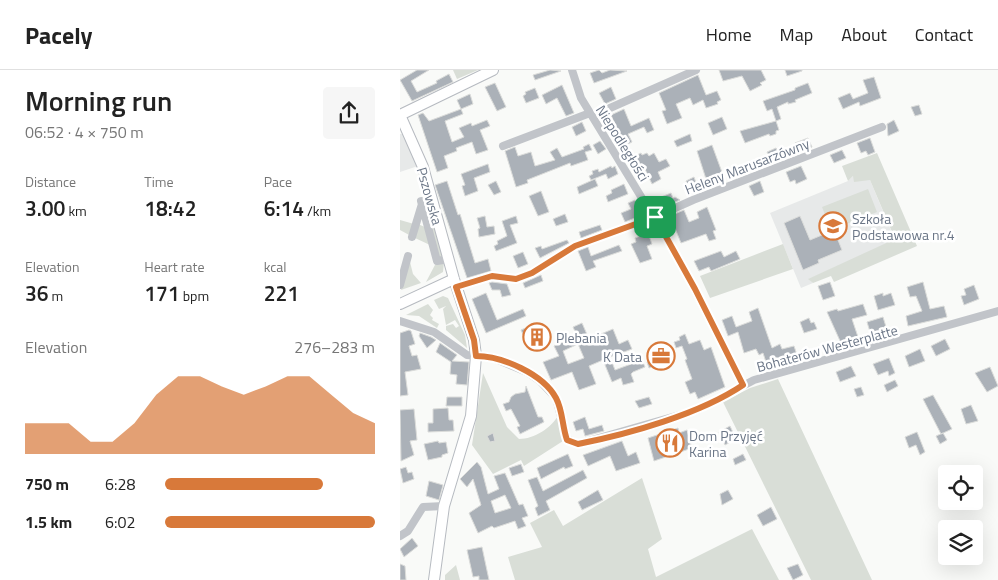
<!DOCTYPE html>
<meta charset="utf-8">
<style>
:root{--surface:#fff;--page:#f6f6f6;--text:#222;--muted:#767676;--line:#e0e0e0;--accent:#d8793a}
body{margin:0;font-family:"Titillium Web",sans-serif;background:var(--page);color:var(--text);height:100vh;display:flex;flex-direction:column;font-size:19px;white-space:nowrap}
*{box-sizing:border-box;margin:0}
p{font-size:16px;color:var(--muted)}
.icon{flex:none;width:28px;height:28px;fill:none;stroke:currentColor;stroke-width:2;stroke-linecap:round;stroke-linejoin:round}
.map{position:relative;flex:1;overflow:hidden}
.sheet{display:flex;flex-direction:column;background:var(--surface);width:400px}
.sheet>*{flex:none}
.tools{position:absolute;left:538px;top:395px;display:grid;gap:10px}
.tools a{display:grid;place-items:center;width:45px;height:45px;border-radius:5px;background:var(--surface);box-shadow:0 5px 20px #0002;font-size:25px}
.pin{position:absolute;display:grid;place-items:center;width:42px;height:42px;color:#fff;margin:-21px;border-radius:10px;box-shadow:0 2px 8px #0006}
.round{display:grid;place-items:center;flex:none;width:52px;height:52px;border-radius:5px;background:var(--page)}
.head{display:flex;align-items:center;justify-content:space-between;height:85px;padding:0 25px}
h1{font-size:28px;font-weight:600;line-height:38px}
.figures{display:grid;grid-template-columns:repeat(3,1fr);gap:8px;height:85px;padding:5px 25px}
.figures div{display:grid;align-content:center}
.figures b{font-size:21px;font-weight:600}
.figures small{font-size:14px;font-weight:400}
.figures p{font-size:14px}
.chart{height:140px;padding:10px 25px}
.chart p{display:flex;justify-content:space-between}
.chart svg{width:100%;height:90px;margin-top:5px;fill:var(--accent);opacity:.7}
ul{padding:0 25px;list-style:none;font-size:16px}
li{display:grid;grid-template-columns:80px 60px 1fr;align-items:center;height:38px}
li i{height:12px;border-radius:6px;background:var(--accent)}
header{display:flex;align-items:center;gap:30px;box-sizing:border-box;height:70px;padding:0 25px;background:var(--surface);border-bottom:1px solid var(--line)}
header strong{font-size:24px}
nav{display:flex;gap:28px;margin-inline-start:auto;font-size:18px}
main{display:flex;flex:1;min-height:0}
.map>svg:first-child{display:block}
</style>
<header>
<strong>Pacely</strong>
<nav><a>Home</a><a>Map</a><a>About</a><a>Contact</a></nav>
</header>
<main>
<section class="sheet">
<div class="head"><div><h1>Morning run</h1><p>06:52 · 4 × 750 m</p></div><a class="round"><svg class="icon" aria-label="share" viewBox="0 0 24 24"><path d="M12 15V3M7 8l5-5 5 5M5 13v7h14v-7"/></svg></a></div>
<div class="figures">
<div><p>Distance</p><b>3.00<small> km</small></b></div>
<div><p>Time</p><b>18:42</b></div>
<div><p>Pace</p><b>6:14<small> /km</small></b></div>
</div>
<div class="figures">
<div><p>Elevation</p><b>36<small> m</small></b></div>
<div><p>Heart rate</p><b>171<small> bpm</small></b></div>
<div><p>kcal</p><b>221</b></div>
</div>
<div class="chart"><p><span>Elevation</span>276–283 m</p>
<svg viewBox="0 0 160 44" preserveAspectRatio="none"><path d="M0 44V29L10 29L20 29L30 38L40 38L50 29L60 15L70 6L80 6L90 11L100 15L110 11L120 6L130 6L140 15L150 24L160 29V44z"/></svg>
</div>
<ul>
<li><b>750 m</b>6:28<i style="width:75%"></i></li>
<li><b>1.5 km</b>6:02<i style="width:100%"></i></li>
</ul>
</section>
<div class="map">
<svg width="598" height="510" viewBox="0 0 598 510">
<rect width="100%" height="100%" fill="#f9faf8"/>
<path fill="#e7e9e9" d="M0,64H5L18,96L0,102Z
M453,106L470,110L495,170L409,209L413,213L401,218L370,143L448,111Z"/>
<path fill="#d9ded7" d="M53,0H78L57,9Z
M477,83L517,176L434,212L431,206L413,213L408,209L495,169L470,110L454,112L453,106L448,111L442,96Z
M468,119L477,142L431,160L422,137Z
M24,133L29,136L43,189L38,188Z
M0,150L14,154L11,166L0,160Z
M18,154L27,158L30,175L15,168Z
M383,174L393,199L310,228L300,206Z
M9,188L13,204L21,213L1,220Z
M44,192L43,202L26,212L36,193Z
M43,226L48,228L65,265L67,278L46,260V256L53,254L56,258L59,256L55,250L46,255L43,239L46,236L39,239L34,230Z
M28,234L33,240L30,245L33,248L32,250L39,254L37,258L19,246L6,245Z
M83,303L107,357L119,369C134,369 152,358 159,344L163,371L124,396L121,390L93,404L72,375Z
M378,309L472,510H411L323,332L350,318Z
M242,408L262,469L248,479L256,507L352,459L379,510H115L108,487L142,477L130,453L154,440L163,456Z
M56,495L60,510H45V505Z"/>
<path fill="#abb1b8" stroke="#dbdcda" fill-rule="evenodd" d="M17,0H29L11,11L17,22L37,13L36,11L49,4L53,12L12,31L0,10Z
M150,0L161,1L135,10L133,5Z
M199,0L202,3L210,0L227,1L194,13L190,3Z
M319,0H361L366,10L360,13L362,15L350,21L342,6L323,11Z
M385,0H402V1L387,6Z
M298,5L306,25L317,21L321,30L317,32L318,34L306,38L303,30L293,35L290,28L276,34L282,48L267,54L262,41L266,40L259,23Z
M474,7L481,28L460,36L459,32L443,39L438,28L450,23L453,29L468,23L463,10Z
M95,13L106,37L97,41L85,17Z
M408,13L412,23L395,30L396,32L388,34V32L377,37L381,49L376,51L372,39L367,41L363,31L395,20V18Z
M162,15L174,43L166,46L157,28L146,34L142,25Z
M211,17L216,29L205,34L199,23Z
M135,18L139,28L126,33L123,26L126,24L125,22Z
M70,24L73,34L61,39L57,30Z
M519,35L522,44L515,46L511,37Z
M61,39L63,44L45,51L52,72L64,67L59,58L71,53L72,56L87,50L90,56L80,60L88,80L76,84L72,72L56,78L57,81L44,86L48,98L37,102L18,45L23,43L29,51Z
M224,39L231,56L249,48L254,60L247,63L244,57L228,64L232,72L224,76L211,45Z
M322,47L327,59L313,65L308,53Z
M494,50L499,61L488,66L487,54Z
M376,51L379,60L376,61V64L370,66L369,64L345,73L340,61Z
M182,52L186,61L176,66L172,57Z
M290,64L292,71L277,77L274,71Z
M408,68L412,77L399,82L395,73Z
M470,68L475,82L468,85L466,81L461,83L457,73Z
M200,71L206,79L198,84L193,75Z
M189,74L192,80L185,82L188,90L171,96L170,93L127,110L128,113L116,117L105,81L115,77L118,86L131,82L135,96L155,90L150,82L157,78L162,87L184,79L183,77Z
M312,75L323,105L307,112L297,81Z
M376,78L381,87L371,92L367,82Z
M442,80L446,88L434,93L430,85Z
M241,83L242,85L247,83L249,86L254,83L259,92L266,89L270,96L258,102L261,109L252,114L244,97L236,100L231,88Z
M88,94L90,102L74,108L78,121L65,126L62,116L65,115L61,104Z
M211,96L212,98L215,96L218,104L208,109L206,104L191,110L189,106L193,104L192,101L198,99L199,102Z
M401,96L407,109L396,114L395,110L390,112L386,102Z
M294,107L299,121L291,124L286,111Z
M195,109L198,116L179,124L177,117Z
M47,111L58,145L60,144L75,193L88,189L91,201L67,208L35,115Z
M96,111L101,122L94,125L88,115Z
M360,111L364,122L354,126L349,116Z
M224,114L228,124L208,132L206,126L212,123L211,120Z
M141,121L149,142L138,146L129,126Z
M271,123L273,128L275,127L280,130L265,136L261,127Z
M235,130L242,145L225,152L221,143L231,139L228,133Z
M307,137L316,160L313,161L316,169L309,171L306,164L281,173L270,146L284,140L289,152L299,148L297,142Z
M165,144L168,152L156,156L153,149Z
M85,146L87,157L94,156L95,164L79,167L78,159L80,158L77,148Z
M116,146L118,153L110,155L117,173L96,181L94,176L98,174L97,171L107,166L102,151Z
M400,146L410,170L434,160L442,180L418,190L419,193L403,200L384,153Z
M200,155L202,160L181,168L179,162Z
M248,163L252,174L247,176L252,189L240,193L231,174L236,172L235,168Z
M167,170L169,173L140,188L135,178L141,176L142,179Z
M219,175L222,181L193,191L196,197L186,201L178,181L188,177L191,186Z
M321,181L324,187L336,181L340,189L311,201L309,197L299,201L294,191Z
M123,182L128,194L118,198L113,186Z
M141,205L143,211L125,218L123,213Z
M92,212L107,214L111,225L102,227L100,220H92L89,213Z
M430,212L435,226L423,230L418,216Z
M523,212L530,239L544,236L547,247L508,256L506,246L522,241L516,226L510,227L507,217Z
M574,215L579,229L564,235L561,226L566,225L564,219Z
M86,223L97,250L123,239L126,246L86,263L72,229Z
M483,223V226L491,223L495,235L478,240L474,226Z
M463,234L467,245L452,249L458,267L441,273L427,242L437,239L438,241Z
M358,238L372,278L380,274L382,279L394,276L397,285L367,295L363,283L359,285L356,279L344,283L338,262L328,266L322,250L332,246L336,257L352,251L349,242Z
M483,247L487,260L471,265L467,252Z
M409,248L411,253L414,252L417,259L404,263L400,252Z
M137,253L142,264L146,262L151,272L130,280L121,260Z
M182,253L189,269L213,259L219,274L228,270L232,279L210,287L215,300L242,290L245,297L233,302L231,304L234,312L223,315L221,308L212,312L203,290L189,296L196,314L179,320L172,302L151,310L143,292L159,286L154,276L177,266L173,257ZM178,274L184,288L168,294L163,281Z
M9,260L11,261L15,274L9,276L12,286L17,285L21,299L5,302L8,325L0,326V263Z
M20,263L31,267L36,270L27,278L19,266Z
M285,264L289,274L300,270L304,280L311,277L325,317L298,329L295,322L290,324L285,312L292,309L285,290L287,289L282,276L276,278L274,272L280,270L279,267Z
M545,269L550,279L536,286L531,276Z
M40,273L57,285L52,291L69,292L67,315L56,314L57,305L50,304L51,292L36,282Z
M265,277L270,289L249,298L247,292L254,289L252,282Z
M520,279L525,291L509,297L505,286Z
M489,288L495,303L489,306L488,301L478,305L473,294Z
M451,296L456,306L440,312L436,302Z
M590,297L598,316L587,322L575,303Z
M495,310L498,316L487,322L484,315Z
M126,316L138,347H142L144,352L120,364L117,357L120,356L111,339L106,341L103,334L109,332L111,327L115,324L125,322Z
M461,317L464,325L457,327L454,319Z
M533,325L552,359L541,364L523,329Z
M47,327H62V336H46Z
M249,327L252,334L239,338L235,331Z
M571,335L578,351L566,354L561,339Z
M48,338L49,350H53L54,361L28,362V353H33V339Z
M14,339L17,370L10,371L14,385L1,391L0,340Z
M185,347L189,359L202,355L204,361L185,366L183,359L176,361L173,352Z
M330,356L336,369L325,375L319,362Z
M278,358L279,363L287,360L292,378L254,391L248,368Z
M517,362L525,382L520,385L516,375L509,378L505,367Z
M93,363L95,371L90,372L87,366Z
M543,363L547,370L540,374L536,366Z
M38,371L39,373L46,372L48,383L42,385V387L28,390L24,374Z
M222,371L228,386L236,382L240,393L216,401L210,386L188,396L183,385Z
M168,384L173,396L165,399L164,397L141,409L137,398Z
M343,384L346,390L335,395L333,389Z
M77,392L81,397L88,424L99,419L94,406L105,403L119,435L123,434L128,446L122,448L126,456L118,459L115,451L94,458L92,456L78,463L69,443L81,435L73,409L67,417L60,409ZM105,425L111,438L95,443L91,431Z
M121,394L124,402L112,406L109,398Z
M6,397L8,403L12,402L14,409L3,413L0,399Z
M183,400L187,408L146,431L150,440L138,446L135,438L138,436L128,410L137,407L143,421Z
M29,411L43,415L39,430L26,426Z
M198,420L203,430L182,440L178,432Z
M328,420L333,429L322,435L320,424Z
M371,437L377,449L363,456L357,445Z
M12,468L18,476L4,487L0,479Z
M82,477L89,510H79V506L73,507L67,480Z
M0,494L5,496L6,510H0Z
M398,494L403,505L393,510L387,498Z"/>
<g fill="none" stroke-linecap="round" stroke-linejoin="round">
<g stroke="#b6bac0" stroke-width="12">
<path id="secondary" d="M0,45L23,97L54,209L74,270L76,286L71,346L44,436L34,510
M0,45L93,0
M0,234L54,209"/>
</g>
<path stroke="#c1c4c9" stroke-width="8" d="M172,0L181,28L279,189L343,315
M210,38L296,0
M103,76L190,43
M21,131L37,191L43,190
M12,167L22,134
M0,215L8,186
M56,217L92,206L116,209L132,203L175,176L255,147L293,130L482,57
M0,251L34,262L67,285L91,287L127,302L140,311L156,328L167,369L178,374L297,340L354,310L598,241
M0,466L8,461L23,437L44,436"/>
<use href="#secondary" stroke="#fff" stroke-width="10"/>
</g>
<g fill="none" stroke-linecap="round" stroke-linejoin="round">
<g stroke="#fff" stroke-width="10">
<path id="route" d="M255,147L295,219L343,315C300,344 229,364 178,374L167,370C162,356 163,341 156,328C143,304 102,286 76,286L74,270L56,217L92,206L116,209L132,203L175,176Z"/>
</g>
<use href="#route" stroke="#d8793a" stroke-width="6"/>
</g>
<defs>
<g id="school-ring" transform="scale(1.4375)"><circle r="9.5" fill="#fff" stroke="#d8793a" stroke-width="1.5"/><path d="M0-5L7-2L0 1L-7-2ZM-4 1L0 2.5L4 1V4Q0 6-4 4Z" fill="#d8793a"/></g>
<g id="building-ring" transform="scale(1.4375)"><circle r="9.5" fill="#fff" stroke="#d8793a" stroke-width="1.5"/><path d="M-4-6H4V6H1V3H-1V6H-4ZM-2.5-4.3h1.7v1.8h-1.7ZM.8-4.3h1.7v1.8H.8ZM-2.5-1h1.7V.8h-1.7ZM.8-1h1.7V.8H.8Z" fill="#d8793a"/></g>
<g id="office-ring" transform="scale(1.4375)"><circle r="9.5" fill="#fff" stroke="#d8793a" stroke-width="1.5"/><path d="M-6-3h4V-5.5h4V-3h4V5H-6ZM-1-4.5V-3h2v-1.5ZM-6 0V1H6V0Z" fill="#d8793a"/></g>
<g id="restaurant-ring" transform="scale(1.4375)"><circle r="9.5" fill="#fff" stroke="#d8793a" stroke-width="1.5"/><path d="M-5-6h1v4h1v-4h1v4h1v-4h1v5L-1.5 .5V6h-2V.5L-5-1ZM5-6V6H3V1.5H1.5Q1.5-4 5-6Z" fill="#d8793a"/></g>
</defs>
<g fill-rule="evenodd">
<use href="#school-ring" x="433" y="156"/>
<use href="#building-ring" x="137" y="267"/>
<use href="#office-ring" x="261" y="286"/>
<use href="#restaurant-ring" x="270" y="373"/>
</g>
<g text-anchor="middle" dominant-baseline="central" stroke-width="5" stroke-linejoin="round" paint-order="stroke">
<g font-size="14" fill="#6b7687" stroke="#fff">
<text transform="translate(223 73) rotate(58)">Niepodległości</text>
<text transform="translate(347 96) rotate(-21)">Heleny Marusarzówny</text>
<text transform="translate(30 126) rotate(74)">Pszowska</text>
<text transform="translate(427 278) rotate(-15)">Bohaterów Westerplatte</text>
</g>
<g font-size="14" fill="#6b7687" stroke="#fff" text-anchor="start">
<text x="452" y="148">Szkoła<tspan x="452" dy="16">Podstawowa nr.4</tspan></text>
<text x="156" y="267">Plebania</text>
<text x="242" y="286" text-anchor="end">K Data</text>
<text x="289" y="365">Dom Przyjęć<tspan x="289" dy="16">Karina</tspan></text>
</g>
</g>
</svg>
<div class="tools">
<a><svg class="icon" aria-label="locate" viewBox="0 0 24 24"><circle cx="12" cy="12" r="6"/><path d="M12 2v4M12 18v4M2 12h4M18 12h4"/></svg></a>
<a><svg class="icon" aria-label="layers" viewBox="0 0 24 24"><path d="M12 4l9 5-9 5-9-5zM3 14l9 5 9-5"/></svg></a>
</div>
<div class="pin" style="left:255px;top:147px;background:#1e9e55"><svg class="icon" aria-label="arrive" viewBox="0 0 24 24"><path d="M6 21V4h12l-3 4 3 4H6"/></svg></div>
</div>
</main>
